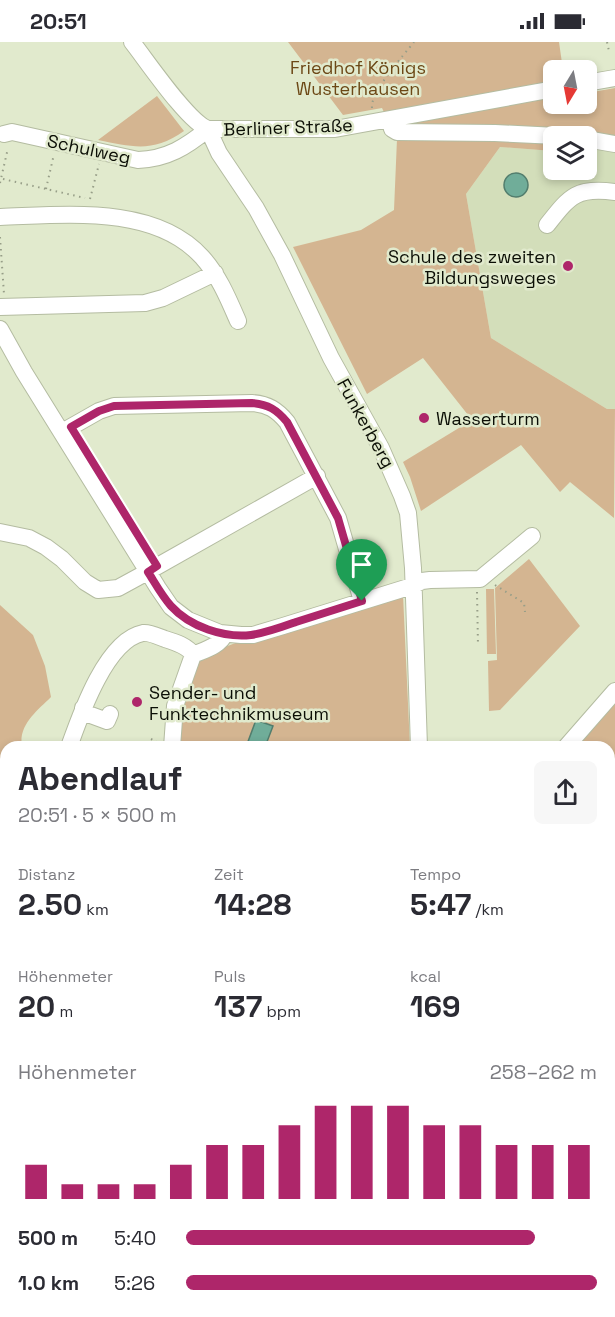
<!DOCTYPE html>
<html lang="de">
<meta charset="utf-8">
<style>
:root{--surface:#fff;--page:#f7f7f7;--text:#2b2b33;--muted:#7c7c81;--accent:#ae266a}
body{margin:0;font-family:"Space Grotesk",sans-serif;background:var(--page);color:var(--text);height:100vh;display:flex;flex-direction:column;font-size:22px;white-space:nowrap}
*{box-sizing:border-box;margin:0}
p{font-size:20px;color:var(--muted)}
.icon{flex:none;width:33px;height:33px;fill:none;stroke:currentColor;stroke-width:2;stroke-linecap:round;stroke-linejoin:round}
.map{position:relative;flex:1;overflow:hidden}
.panel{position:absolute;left:0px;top:699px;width:615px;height:576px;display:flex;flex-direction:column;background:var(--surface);border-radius:18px 18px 0 0;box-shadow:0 3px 9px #0003}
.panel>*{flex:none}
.needle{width:39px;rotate:190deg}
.fabs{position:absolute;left:543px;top:18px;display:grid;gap:12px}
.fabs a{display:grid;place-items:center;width:54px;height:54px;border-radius:9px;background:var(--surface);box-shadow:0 3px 9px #0003;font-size:30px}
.pin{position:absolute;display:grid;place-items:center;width:51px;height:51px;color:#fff;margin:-62px -26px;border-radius:50% 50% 50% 0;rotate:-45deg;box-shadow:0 0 6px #0007}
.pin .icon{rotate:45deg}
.round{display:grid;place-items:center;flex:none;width:63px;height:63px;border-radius:9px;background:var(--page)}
.head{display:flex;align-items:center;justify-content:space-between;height:102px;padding:0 18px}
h1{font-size:33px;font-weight:700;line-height:45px}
.figures{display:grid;grid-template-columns:repeat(3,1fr);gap:9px;height:102px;padding:6px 18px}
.figures div{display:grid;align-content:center}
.figures b{font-size:30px;font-weight:700}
.figures small{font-size:16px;font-weight:400}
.figures p{font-size:16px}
.chart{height:168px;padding:12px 18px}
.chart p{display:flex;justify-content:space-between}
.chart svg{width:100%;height:108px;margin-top:6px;stroke:var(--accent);stroke-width:6}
ul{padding:0 18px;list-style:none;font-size:20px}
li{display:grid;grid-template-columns:96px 72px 1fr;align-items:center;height:45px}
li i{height:15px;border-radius:8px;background:var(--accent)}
.status{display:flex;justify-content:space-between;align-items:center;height:42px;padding:0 30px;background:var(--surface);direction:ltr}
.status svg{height:16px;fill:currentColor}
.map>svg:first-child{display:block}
</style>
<div class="status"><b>20:51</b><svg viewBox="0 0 49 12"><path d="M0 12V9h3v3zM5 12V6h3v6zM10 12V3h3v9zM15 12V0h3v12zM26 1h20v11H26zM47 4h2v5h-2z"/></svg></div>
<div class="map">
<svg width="615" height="1275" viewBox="0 0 615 1275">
<rect width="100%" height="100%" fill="#e1eacd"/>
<path fill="#d3deba" d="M587,101L615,108V367H607L491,296L466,152L500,105L553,109L554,128H586Z"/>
<path fill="#d4b591" d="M288,0H559L563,28H554V62H586L587,51L615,46V108L586,94H554L553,109L500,105L466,152L491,296L607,367H615L614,476L570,440L560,450L521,403L421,469L410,435L403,420L472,378L423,316L367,352L293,205L361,188L394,168L397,97L382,66L343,73Z
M157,54L184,89C153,111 133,105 98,98Z
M529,517L580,584L500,668L489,669L488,619L497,618L495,546Z
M486,547H494L496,612H487Z
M403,553L410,705H179C181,679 179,648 192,624C205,601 370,563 403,553Z
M0,563L33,593L45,624L51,655C37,669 18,683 22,705H6V1269H428V1275H0Z
M615,660V1197L609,1211V705H576Z
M441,1269H584L581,1275H441Z"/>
<path fill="#70ad99" stroke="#527d6d" stroke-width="1.5" d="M504 143a12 12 0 1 1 24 0a12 12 0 1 1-24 0Z
M256,678L273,684L265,705H246Z"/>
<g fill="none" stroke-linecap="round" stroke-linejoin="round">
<g stroke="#b4bca1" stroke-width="18">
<path id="minor" d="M132,0C147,19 188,80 208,87H335L554,47
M586,41L615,36
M390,78L392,87L397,90L495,91L557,94
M208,87L219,111L256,166L282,213L331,316L381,406L402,454L408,471L413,526L419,705
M4,92L12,90L138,118C167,117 186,105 208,87
M586,97L615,102
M0,175C64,173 154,162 202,215C219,234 228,256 238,279
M547,183C570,154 576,145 615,150
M0,265L145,261L163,256L215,231
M0,287L24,330L158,546L171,565L188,578L220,591L241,593H253L283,584L412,544L422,539L430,538L480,537L532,494
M62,390L99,369L114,364L252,361C268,362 277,368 287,380L338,476L362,559
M0,490L29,496L46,505L62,517L85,540L98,548L118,546L140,534L317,434
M83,666L88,672L107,679L110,672
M69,705C80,674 106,598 143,591C150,590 159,595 165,597C175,600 188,604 193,613
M172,705L175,664L193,613C204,608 220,604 225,592
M566,705L615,649
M609,900L615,901"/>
</g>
<path stroke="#979e88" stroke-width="2" stroke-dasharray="1.5 4.5" stroke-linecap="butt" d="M607,0L609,9
M372,66C370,50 404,13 414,0
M3,137L85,156
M0,141L8,106
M46,147L54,112
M90,157L99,122
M0,195L4,252
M495,543L524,561L525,570
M477,550L478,604
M151,697L159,701
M0,967L6,969
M609,1148L615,1151
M437,1269L438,1275"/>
<use href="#minor" stroke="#fff" stroke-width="16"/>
</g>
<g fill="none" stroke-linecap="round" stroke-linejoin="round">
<g stroke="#fff" stroke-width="12">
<path id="route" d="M252,361C268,362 277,368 287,380L338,476L362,559C340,566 318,573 296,580C282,585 266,591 251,593C224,596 190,585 171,564C162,554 155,541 148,530L157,524L71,385L99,369L114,364Z"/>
</g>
<use href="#route" stroke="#ae266a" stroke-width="8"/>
</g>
<g fill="#ae266a" stroke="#e1eacd" stroke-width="2">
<circle cx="568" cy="224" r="6"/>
<circle cx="424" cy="376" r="6"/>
<circle cx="137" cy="660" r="6"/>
</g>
<g text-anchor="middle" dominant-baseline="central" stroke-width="5" stroke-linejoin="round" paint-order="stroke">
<g font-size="18" fill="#6c4816" stroke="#e1eacd">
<text x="358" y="25">Friedhof Königs<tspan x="358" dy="21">Wusterhausen</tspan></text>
</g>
<g font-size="18" fill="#0b0e05" stroke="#e1eacd">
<text transform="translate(288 85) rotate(-2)">Berliner Straße</text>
<text transform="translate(89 107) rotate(12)">Schulweg</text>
<text transform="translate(366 381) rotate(61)">Funkerberg</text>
</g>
<g font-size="18" fill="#0b0e05" stroke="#e1eacd" text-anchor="start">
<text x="556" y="214" text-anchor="end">Schule des zweiten<tspan x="556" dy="21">Bildungsweges</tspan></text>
<text x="436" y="376">Wasserturm</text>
<text x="149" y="650">Sender- und<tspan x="149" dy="21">Funktechnikmuseum</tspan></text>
</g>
</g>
</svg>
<div class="fabs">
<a><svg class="needle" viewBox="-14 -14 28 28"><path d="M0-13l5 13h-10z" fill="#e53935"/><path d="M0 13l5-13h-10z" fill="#7c7c81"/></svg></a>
<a><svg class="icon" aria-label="layers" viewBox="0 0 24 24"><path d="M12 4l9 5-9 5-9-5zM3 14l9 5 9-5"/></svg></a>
</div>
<div class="pin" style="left:362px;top:559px;background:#1e9e55"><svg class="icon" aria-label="arrive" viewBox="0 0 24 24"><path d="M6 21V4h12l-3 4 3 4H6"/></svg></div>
<section class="panel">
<div class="head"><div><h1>Abendlauf</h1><p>20:51 · 5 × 500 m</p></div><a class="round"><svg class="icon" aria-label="share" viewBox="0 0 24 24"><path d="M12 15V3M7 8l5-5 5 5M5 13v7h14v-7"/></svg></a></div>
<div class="figures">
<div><p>Distanz</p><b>2.50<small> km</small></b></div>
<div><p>Zeit</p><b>14:28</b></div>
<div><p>Tempo</p><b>5:47<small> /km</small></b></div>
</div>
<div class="figures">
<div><p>Höhenmeter</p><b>20<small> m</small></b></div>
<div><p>Puls</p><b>137<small> bpm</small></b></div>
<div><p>kcal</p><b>169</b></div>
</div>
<div class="chart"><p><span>Höhenmeter</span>258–262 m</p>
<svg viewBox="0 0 160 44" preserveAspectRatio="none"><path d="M5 44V30M15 44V38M25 44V38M35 44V38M45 44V30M55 44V22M65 44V22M75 44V14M85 44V6M95 44V6M105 44V6M115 44V14M125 44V14M135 44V22M145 44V22M155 44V22"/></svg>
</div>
<ul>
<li><b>500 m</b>5:40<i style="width:85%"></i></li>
<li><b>1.0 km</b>5:26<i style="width:100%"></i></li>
</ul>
</section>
</div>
